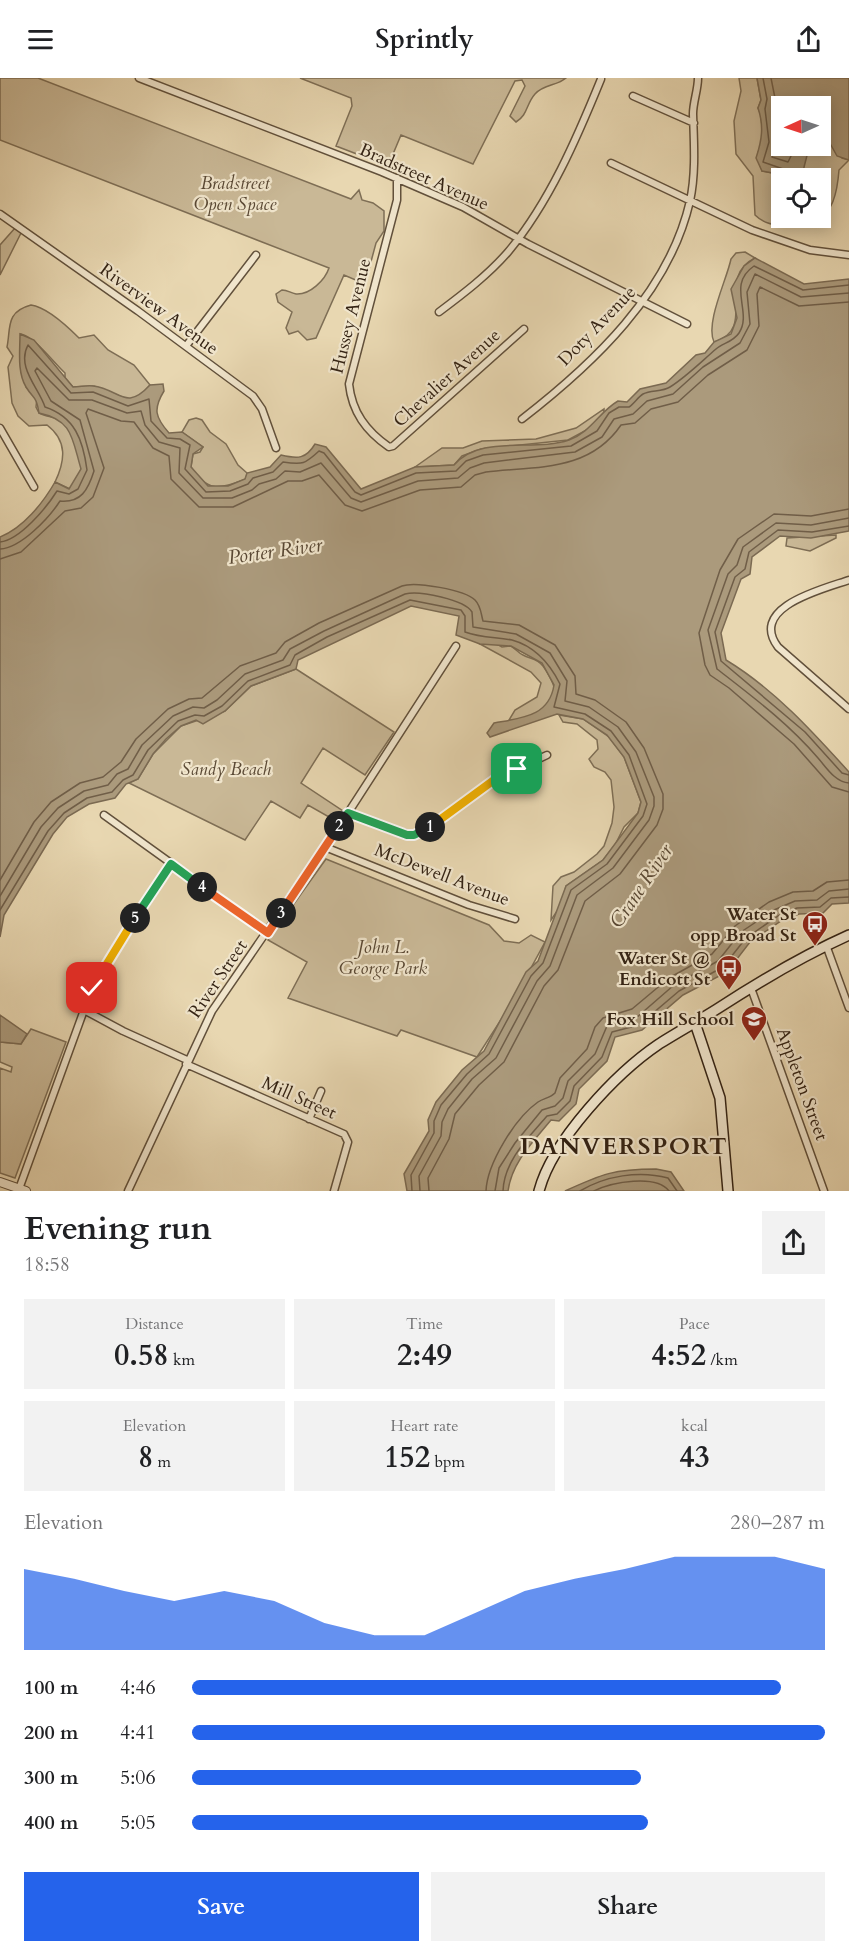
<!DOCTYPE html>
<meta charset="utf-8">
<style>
:root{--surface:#fff;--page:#f2f2f2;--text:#202124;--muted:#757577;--accent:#2563eb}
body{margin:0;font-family:Cardo,serif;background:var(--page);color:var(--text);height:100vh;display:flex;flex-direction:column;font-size:22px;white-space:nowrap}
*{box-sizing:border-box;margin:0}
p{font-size:20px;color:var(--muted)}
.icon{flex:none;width:33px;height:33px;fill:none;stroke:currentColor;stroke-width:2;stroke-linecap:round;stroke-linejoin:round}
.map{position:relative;height:1113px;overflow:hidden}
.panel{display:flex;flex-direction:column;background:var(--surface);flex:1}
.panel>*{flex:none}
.needle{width:39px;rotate:267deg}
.fabs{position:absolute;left:771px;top:18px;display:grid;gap:12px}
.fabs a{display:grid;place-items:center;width:60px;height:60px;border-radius:0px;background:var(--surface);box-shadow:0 3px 15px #0003;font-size:30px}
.pin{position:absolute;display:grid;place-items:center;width:51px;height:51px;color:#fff;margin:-26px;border-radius:12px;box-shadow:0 3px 9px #0006}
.km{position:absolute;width:30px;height:30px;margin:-15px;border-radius:50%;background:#222;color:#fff;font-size:16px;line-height:30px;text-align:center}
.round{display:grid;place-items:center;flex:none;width:63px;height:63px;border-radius:0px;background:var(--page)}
.headline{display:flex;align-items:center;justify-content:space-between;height:102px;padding:0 24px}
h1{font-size:33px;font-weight:800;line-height:45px}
.stats{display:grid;grid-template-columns:repeat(3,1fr);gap:9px;height:102px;padding:6px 24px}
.stats div{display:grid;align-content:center;border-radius:0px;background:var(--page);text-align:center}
.stats b{font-size:30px;font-weight:800}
.stats small{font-size:16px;font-weight:400}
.stats p{font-size:16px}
.chart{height:168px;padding:12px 24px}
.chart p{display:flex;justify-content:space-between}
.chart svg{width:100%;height:108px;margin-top:6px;fill:var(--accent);opacity:.7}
.action{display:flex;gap:12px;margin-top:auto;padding:12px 24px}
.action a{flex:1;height:69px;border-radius:0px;background:var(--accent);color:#fff;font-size:24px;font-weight:800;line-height:69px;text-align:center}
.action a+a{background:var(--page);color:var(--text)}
ul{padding:0 24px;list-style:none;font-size:20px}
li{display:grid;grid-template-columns:96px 72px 1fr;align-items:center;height:45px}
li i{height:15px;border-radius:8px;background:var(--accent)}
header{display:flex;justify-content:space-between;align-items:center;height:78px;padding:0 24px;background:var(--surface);font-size:27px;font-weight:800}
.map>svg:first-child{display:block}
</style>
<header><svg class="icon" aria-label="menu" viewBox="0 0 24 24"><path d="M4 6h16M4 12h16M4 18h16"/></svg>Sprintly<svg class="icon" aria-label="share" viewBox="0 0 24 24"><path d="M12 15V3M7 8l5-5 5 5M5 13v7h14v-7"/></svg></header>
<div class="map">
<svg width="849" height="1113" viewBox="0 0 849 1113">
<rect width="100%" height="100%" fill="#e8d7b1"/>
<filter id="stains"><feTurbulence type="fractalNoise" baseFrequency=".00333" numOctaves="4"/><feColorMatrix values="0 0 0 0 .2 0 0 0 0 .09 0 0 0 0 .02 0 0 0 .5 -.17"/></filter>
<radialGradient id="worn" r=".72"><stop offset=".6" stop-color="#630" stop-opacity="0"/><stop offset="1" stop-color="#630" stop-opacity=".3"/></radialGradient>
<path fill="#c9b896" stroke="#7e6e55" stroke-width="1.5" d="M0,0H38L351,121L359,112L362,122L373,125L384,133V153L376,165L365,206L344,197L316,260L307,262L298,253L289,256L286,250L292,234L278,224L276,216L282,212C288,212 290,215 296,216C310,217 325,202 329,190L0,62Z
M300,0H566C557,8 544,6 535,16C526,26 528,37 516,44L510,38L525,8L522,2L515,3L473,86L401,57L388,88L336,68L352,28L351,20Z
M739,0H757L761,22L758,30L761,37L763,64L758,74L762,93L783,97L782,140H804C791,151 767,149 755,137L753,98L736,76L734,43L741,13Z
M821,60H827L842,80L849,82L839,92C838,105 835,132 821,138L820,100H801L803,82L811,68H820Z
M15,150L21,155L0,197V167Z
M745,174L755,180C714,200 759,251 714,264C705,245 727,201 731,181L736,175Z
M31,227C46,229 68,249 79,260L94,257L108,272L134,287L150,307L141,317L130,322L94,308L73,309L65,300V295C53,284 35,259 21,256L26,309L37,320L36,329L39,335C48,340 57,338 65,345C70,349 82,383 81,390C80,398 75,406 70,411L55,404C65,383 68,363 47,347L29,348L18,338L12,325L8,289L13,278L7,269C11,250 5,234 31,227Z
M604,331V335L594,348L568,362L481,371L462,378L454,387L415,389L442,370H463L482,363L536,361L576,350Z
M196,340L202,342L210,354L226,366L238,387L247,395L246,401C218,411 208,415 191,389L193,376L200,374L203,369L182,354L189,342Z
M836,457V460L810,473L786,468L787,460Z
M495,565L502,569L511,568C516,571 518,575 523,577C530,581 537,580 543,588C546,592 553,604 554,609C556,629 526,646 509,642L515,632L537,619L541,605L531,594L480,566Z
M296,591L394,654L365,697L323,670L301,705L343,733L336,743L308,727L300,740L271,723L245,762L129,705L138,701L153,676L181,648L225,633L251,608Z
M559,637L583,641L609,659L624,679L641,724L638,735L624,749L615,767L603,782L566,808L562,826L551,842L553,808L561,799L574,794L597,776L604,768L612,745L614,729L611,702L605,694L594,689L589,681L598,671L597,662L577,646L563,644Z
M326,781L489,847L504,863L519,865L531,857L545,864L513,923L477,979L401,952L397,958L288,920L307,884L268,862Z
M31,951L66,964L15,1100L0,1095V990L11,994L12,989L0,984V964L21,966Z"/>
<path fill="#ab9a7c" stroke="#7b6a52" stroke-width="1.5" d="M757,0H849V82L837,78L827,60H821L820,28H782V68H811C803,83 806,88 801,100H784L783,97L762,93L756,80C762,62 764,48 758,30L761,22Z
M755,180L804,206L849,201V453L811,460L780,458L752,479L750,496L741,501L721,555L726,582C774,611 812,653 849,694V825L832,826L823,835L799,836L781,843L750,864L727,894L683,917L642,952L615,959L607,983L579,1011L576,1026L559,1043L551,1042C533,1064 512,1084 508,1113H407L404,1096L429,1053L428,1042L436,1024L462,992L484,973L526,894L538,883L566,808L603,782L638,735L641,724L624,679L607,657L583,641L557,636L490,659L487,655L494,645C521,640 549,639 554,607L542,585L511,568L480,566L456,557L459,538L411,528L298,582L296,591L251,608L225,633L203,646L196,642L181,648L166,661L153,676L138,701L126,706L115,720L89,726L67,739L53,756L4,837L0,859V459C23,450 43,425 55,404L69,411L81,391C72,361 73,342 39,335C36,317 34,322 26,309C17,294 20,273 20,256L34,262L73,309C80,309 87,307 93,308C120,311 125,334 150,307L163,306L164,313C153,331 155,339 169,355L182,354L203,369L193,376L191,389L208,408H228L245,401L247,395L270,389L281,377C298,381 306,381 315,366L326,369L361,411L415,389L454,387C480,356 534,374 569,362C591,354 599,334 618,323L627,324L640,311L666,305L696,277L705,275L714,264L731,256L737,240L731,211L744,188Z
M0,937L27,956L21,966L0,964Z
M656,1091L671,1094L684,1113H565C602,1096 614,1091 656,1091Z"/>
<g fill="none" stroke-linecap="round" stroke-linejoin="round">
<path stroke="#705e48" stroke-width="1.5" d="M763,0L767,21L765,31L769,64L763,84L786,92L790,100
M771,0L775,20L776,64L772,79L788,84L796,68
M849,431L811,438L774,436L738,461L720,492L699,555L705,587L710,597L729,610L794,666L832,709L849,714
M849,440L811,447L776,445L743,469L737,487L728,496L708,552L717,591C753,619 788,645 818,680C826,689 835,704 849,705
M849,448L812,454L778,452L749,474L745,491L735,499L715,554L721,583L805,654L842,695L849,697
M0,464C20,462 47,429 57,413L69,416L78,411L87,392C83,362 75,339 45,329C39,310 16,289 28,267L71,315L93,314L128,328L149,321L151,343L167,360L180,361L190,367L185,391L206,414L230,413L248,406L253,400L273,394L283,384C303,387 305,386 319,373L324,375L355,414L361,417L416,395L456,393L466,383L483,377L571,368L597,353L609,335L619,329H629C634,326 638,319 643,316C651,312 662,314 670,309C686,299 702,283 716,271C723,265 733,264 739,255C753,234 726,207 754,188L803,212L849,207
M0,471C21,470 49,440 60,423C81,425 88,412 94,393L80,342L51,323L35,293L37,290L69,322H92L127,335L141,333L145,347L159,364L180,370L179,395L203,420H232L252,412L259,406L276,401L285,393L300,394L321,385L351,420L361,424L418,403L458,400L470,390L484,385L575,374L602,359L614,341L633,336L647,323L673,316L703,289L740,265L750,246L747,214L755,196L801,219L849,215
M0,481L21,474L65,433L81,430L93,419L104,390L86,335L88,331L121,343L134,344L153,370L169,378L171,401L199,429H233L288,403H302L319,397L345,427L362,433L420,412L461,409L475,397L486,394C537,388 589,394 621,347L635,345L651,331L678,324L708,297L747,272L759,248L757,216L760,209L799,228L849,224
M0,802L34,744L51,724L80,705L103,699L121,684L136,661L168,631L189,621L202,620L240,588L276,575L285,564L319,545L402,508C415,503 465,512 475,522C481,528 481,536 483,543L519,547L555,567L575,598L576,616L595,622L626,644L644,670L663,716V731L657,747L620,796L585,823L558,892L544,908L504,984L479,1007L455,1036L449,1061L428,1100L429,1113
M0,818L41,749L58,730L84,713L108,707L117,696L128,691L142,667L173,638L193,629L204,630L217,622L245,596L283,582L290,571L324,553L405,516C419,512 465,522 472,534L473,549L516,556L550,575L567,603L565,623L589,629L618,649L636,674L654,719V728L649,742L613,790L577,817L550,888L537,903L496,980L472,1001L448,1031L442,1044L441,1058L419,1098L420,1113
M0,832L48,753L64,735L87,720L112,714L123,702L133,697L148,672L178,643L195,637L204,638L222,628L248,603L290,587L295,577L327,559L410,522L461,532L465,538V554C481,560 495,559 512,562C534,568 550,586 560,606L554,629L585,636L611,653L629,677L647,726L643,738L607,786L571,812L543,885L531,898L489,976L467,996L441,1027L434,1043V1055L411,1097L412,1113
M486,1113C487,1086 515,1040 538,1024C544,1020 550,1020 555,1015L560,1000L587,971L595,949L603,940L632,931L669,900L712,876L735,848L769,824L793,814L813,813L827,804L849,802
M495,1113L499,1090L515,1065L542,1032L555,1028L563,1020L568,1003L595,976L607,948L636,940L674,907L718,883L741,854L774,832L795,823L817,822L829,813L849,811
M503,1113C504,1083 528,1060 547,1038L557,1036L570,1023L574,1008L602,979L612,954L639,947L679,913L723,889L746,860L778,838L797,830L820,829L831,820L849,819
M580,1113C605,1098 639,1092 668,1100L677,1113
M594,1113C612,1104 656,1096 669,1113"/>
<g stroke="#61503b" stroke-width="9">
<path id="minor" d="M139,0L382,94L463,129L528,166L687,246
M633,18L694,45
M611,85L752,152L810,172L849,177
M397,100V122L349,306C352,334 366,353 389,369L393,368L524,251
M0,136L138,233L253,318L262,331L276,370
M439,234C463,216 488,197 508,174C549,125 577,60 601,1
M186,268L256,177
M522,341C593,286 669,215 690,123C696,95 694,65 693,36C693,24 698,12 698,0
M0,350L34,409
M849,502C823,511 748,529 778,569L849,631
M348,735L394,753L414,757L429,750L494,702L547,677
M104,737L268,855
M325,769L469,827L515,841
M826,867L849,930
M751,910L824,1113
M84,932L123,953L187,982
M186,986L344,1056L348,1064L334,1113
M309,1041L321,1013
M19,1111L92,910L171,786
M128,1113L212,933L348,735L456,568"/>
</g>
<g stroke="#61503b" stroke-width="10">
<path id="tertiary" d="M0,1104L26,1113"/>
</g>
<g stroke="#342314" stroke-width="12">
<path id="secondary" d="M695,945L720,1020L728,1113
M539,1113C552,1063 616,995 659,966C678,954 698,943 717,931C760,903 802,878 849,857"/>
</g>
<use href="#minor" stroke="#f0e5cc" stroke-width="6"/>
<use href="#tertiary" stroke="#f0e5cc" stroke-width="8"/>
<use href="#secondary" stroke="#f0e5cc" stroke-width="9"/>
</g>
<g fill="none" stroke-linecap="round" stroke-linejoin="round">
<g stroke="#fff" stroke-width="12">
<path id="split-1" d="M430,749L494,702L517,691"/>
</g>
<g stroke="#fff" stroke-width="12">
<path id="split-2" d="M339,748L348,735L407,757H414L430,749"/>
</g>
<g stroke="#fff" stroke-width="12">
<path id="split-3" d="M281,835L339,748"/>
</g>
<g stroke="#fff" stroke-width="12">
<path id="split-4" d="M202,809L268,855L281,835"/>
</g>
<g stroke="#fff" stroke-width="12">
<path id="split-5" d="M135,840L171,786L202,809"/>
</g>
<g stroke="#fff" stroke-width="12">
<path id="split-6" d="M92,910L135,840"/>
</g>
<use href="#split-1" stroke="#f5b400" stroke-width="8"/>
<use href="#split-2" stroke="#22a559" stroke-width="8"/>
<use href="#split-3" stroke="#f0652b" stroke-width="8"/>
<use href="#split-4" stroke="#f0652b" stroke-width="8"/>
<use href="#split-5" stroke="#22a559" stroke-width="8"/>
<use href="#split-6" stroke="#f5b400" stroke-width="8"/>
</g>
<defs>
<g id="bus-pin" transform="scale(1.35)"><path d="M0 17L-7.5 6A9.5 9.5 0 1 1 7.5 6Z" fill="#8f2418" stroke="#f0e5cc"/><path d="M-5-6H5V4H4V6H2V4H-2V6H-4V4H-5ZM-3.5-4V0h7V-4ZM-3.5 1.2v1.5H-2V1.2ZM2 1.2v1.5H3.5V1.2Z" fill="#fff"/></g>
<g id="school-pin" transform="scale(1.35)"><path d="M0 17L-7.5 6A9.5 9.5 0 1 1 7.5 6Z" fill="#8f2418" stroke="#f0e5cc"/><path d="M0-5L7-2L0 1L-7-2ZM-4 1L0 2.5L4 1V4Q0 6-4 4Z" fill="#fff"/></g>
</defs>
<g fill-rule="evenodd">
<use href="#bus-pin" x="815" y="846"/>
<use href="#bus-pin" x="729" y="890"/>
<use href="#school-pin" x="754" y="941"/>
</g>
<g text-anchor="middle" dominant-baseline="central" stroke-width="4.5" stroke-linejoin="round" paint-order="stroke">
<g font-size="18" fill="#342314" stroke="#f0e5cc">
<text transform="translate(424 99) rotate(24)">Bradstreet Avenue</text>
<text transform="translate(159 231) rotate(36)">Riverview Avenue</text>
<text transform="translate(351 238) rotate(-76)">Hussey Avenue</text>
<text transform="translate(597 248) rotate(-46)">Doty Avenue</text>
<text transform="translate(447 300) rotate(-42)">Chevalier Avenue</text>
<text transform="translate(442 797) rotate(21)">McDewell Avenue</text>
<text transform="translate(218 901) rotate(-56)">River Street</text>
<text transform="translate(802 1006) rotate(70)">Appleton Street</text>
<text transform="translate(299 1020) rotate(24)">Mill Street</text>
</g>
<g font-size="18" font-style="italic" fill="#594834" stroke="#f0e5cc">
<text x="235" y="105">Bradstreet<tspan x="235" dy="21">Open Space</tspan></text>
<text x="226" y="691">Sandy Beach</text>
<text x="383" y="869">John L.<tspan x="383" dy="21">George Park</tspan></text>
</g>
<g font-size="18" font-weight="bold" fill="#342314" stroke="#f0e5cc" text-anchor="end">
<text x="796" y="836">Water St<tspan x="796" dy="21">opp Broad St</tspan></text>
<text x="710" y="880">Water St @<tspan x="710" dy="21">Endicott St</tspan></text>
<text x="734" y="941">Fox Hill School</text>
</g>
<g font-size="20" font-style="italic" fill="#584733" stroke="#f0e5cc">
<text transform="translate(275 473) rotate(-8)">Porter River</text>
<text transform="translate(641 808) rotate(-56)">Crane River</text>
</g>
<g font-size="24" font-weight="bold" letter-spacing="1.5" fill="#342314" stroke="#f0e5cc">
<text x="624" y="1068">DANVERSPORT</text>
</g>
</g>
<rect width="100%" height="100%" filter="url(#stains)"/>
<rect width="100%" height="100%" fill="url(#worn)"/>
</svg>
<div class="fabs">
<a><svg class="needle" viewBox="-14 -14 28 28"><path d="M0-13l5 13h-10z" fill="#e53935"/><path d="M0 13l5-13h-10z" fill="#757577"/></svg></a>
<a><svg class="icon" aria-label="locate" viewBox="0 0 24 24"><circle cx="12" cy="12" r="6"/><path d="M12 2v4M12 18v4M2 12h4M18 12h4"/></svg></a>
</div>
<div class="pin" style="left:517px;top:691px;background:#1e9e55"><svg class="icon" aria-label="arrive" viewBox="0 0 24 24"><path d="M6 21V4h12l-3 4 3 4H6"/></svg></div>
<div class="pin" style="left:92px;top:910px;background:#d93025"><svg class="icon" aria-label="check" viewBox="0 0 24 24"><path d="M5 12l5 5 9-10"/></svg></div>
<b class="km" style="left:430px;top:749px">1</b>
<b class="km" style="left:339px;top:748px">2</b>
<b class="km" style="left:281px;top:835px">3</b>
<b class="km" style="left:202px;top:809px">4</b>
<b class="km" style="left:135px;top:840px">5</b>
</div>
<section class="panel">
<div class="headline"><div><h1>Evening run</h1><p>18:58</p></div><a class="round"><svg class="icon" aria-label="share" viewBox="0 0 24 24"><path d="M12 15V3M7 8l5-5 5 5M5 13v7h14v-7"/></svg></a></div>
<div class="stats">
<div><p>Distance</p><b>0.58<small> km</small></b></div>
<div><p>Time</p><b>2:49</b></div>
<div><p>Pace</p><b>4:52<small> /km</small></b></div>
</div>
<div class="stats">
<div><p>Elevation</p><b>8<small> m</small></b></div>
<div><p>Heart rate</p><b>152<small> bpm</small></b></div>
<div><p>kcal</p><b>43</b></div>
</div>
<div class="chart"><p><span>Elevation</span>280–287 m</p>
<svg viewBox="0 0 160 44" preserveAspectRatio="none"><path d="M0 44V11L10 15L20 20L30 24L40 20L50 24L60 33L70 38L80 38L90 29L100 20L110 15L120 11L130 6L140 6L150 6L160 11V44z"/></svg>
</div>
<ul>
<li><b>100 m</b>4:46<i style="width:93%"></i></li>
<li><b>200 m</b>4:41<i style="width:100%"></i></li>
<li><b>300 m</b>5:06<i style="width:71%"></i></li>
<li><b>400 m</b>5:05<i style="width:72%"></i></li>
</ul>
<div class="action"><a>Save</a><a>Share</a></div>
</section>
